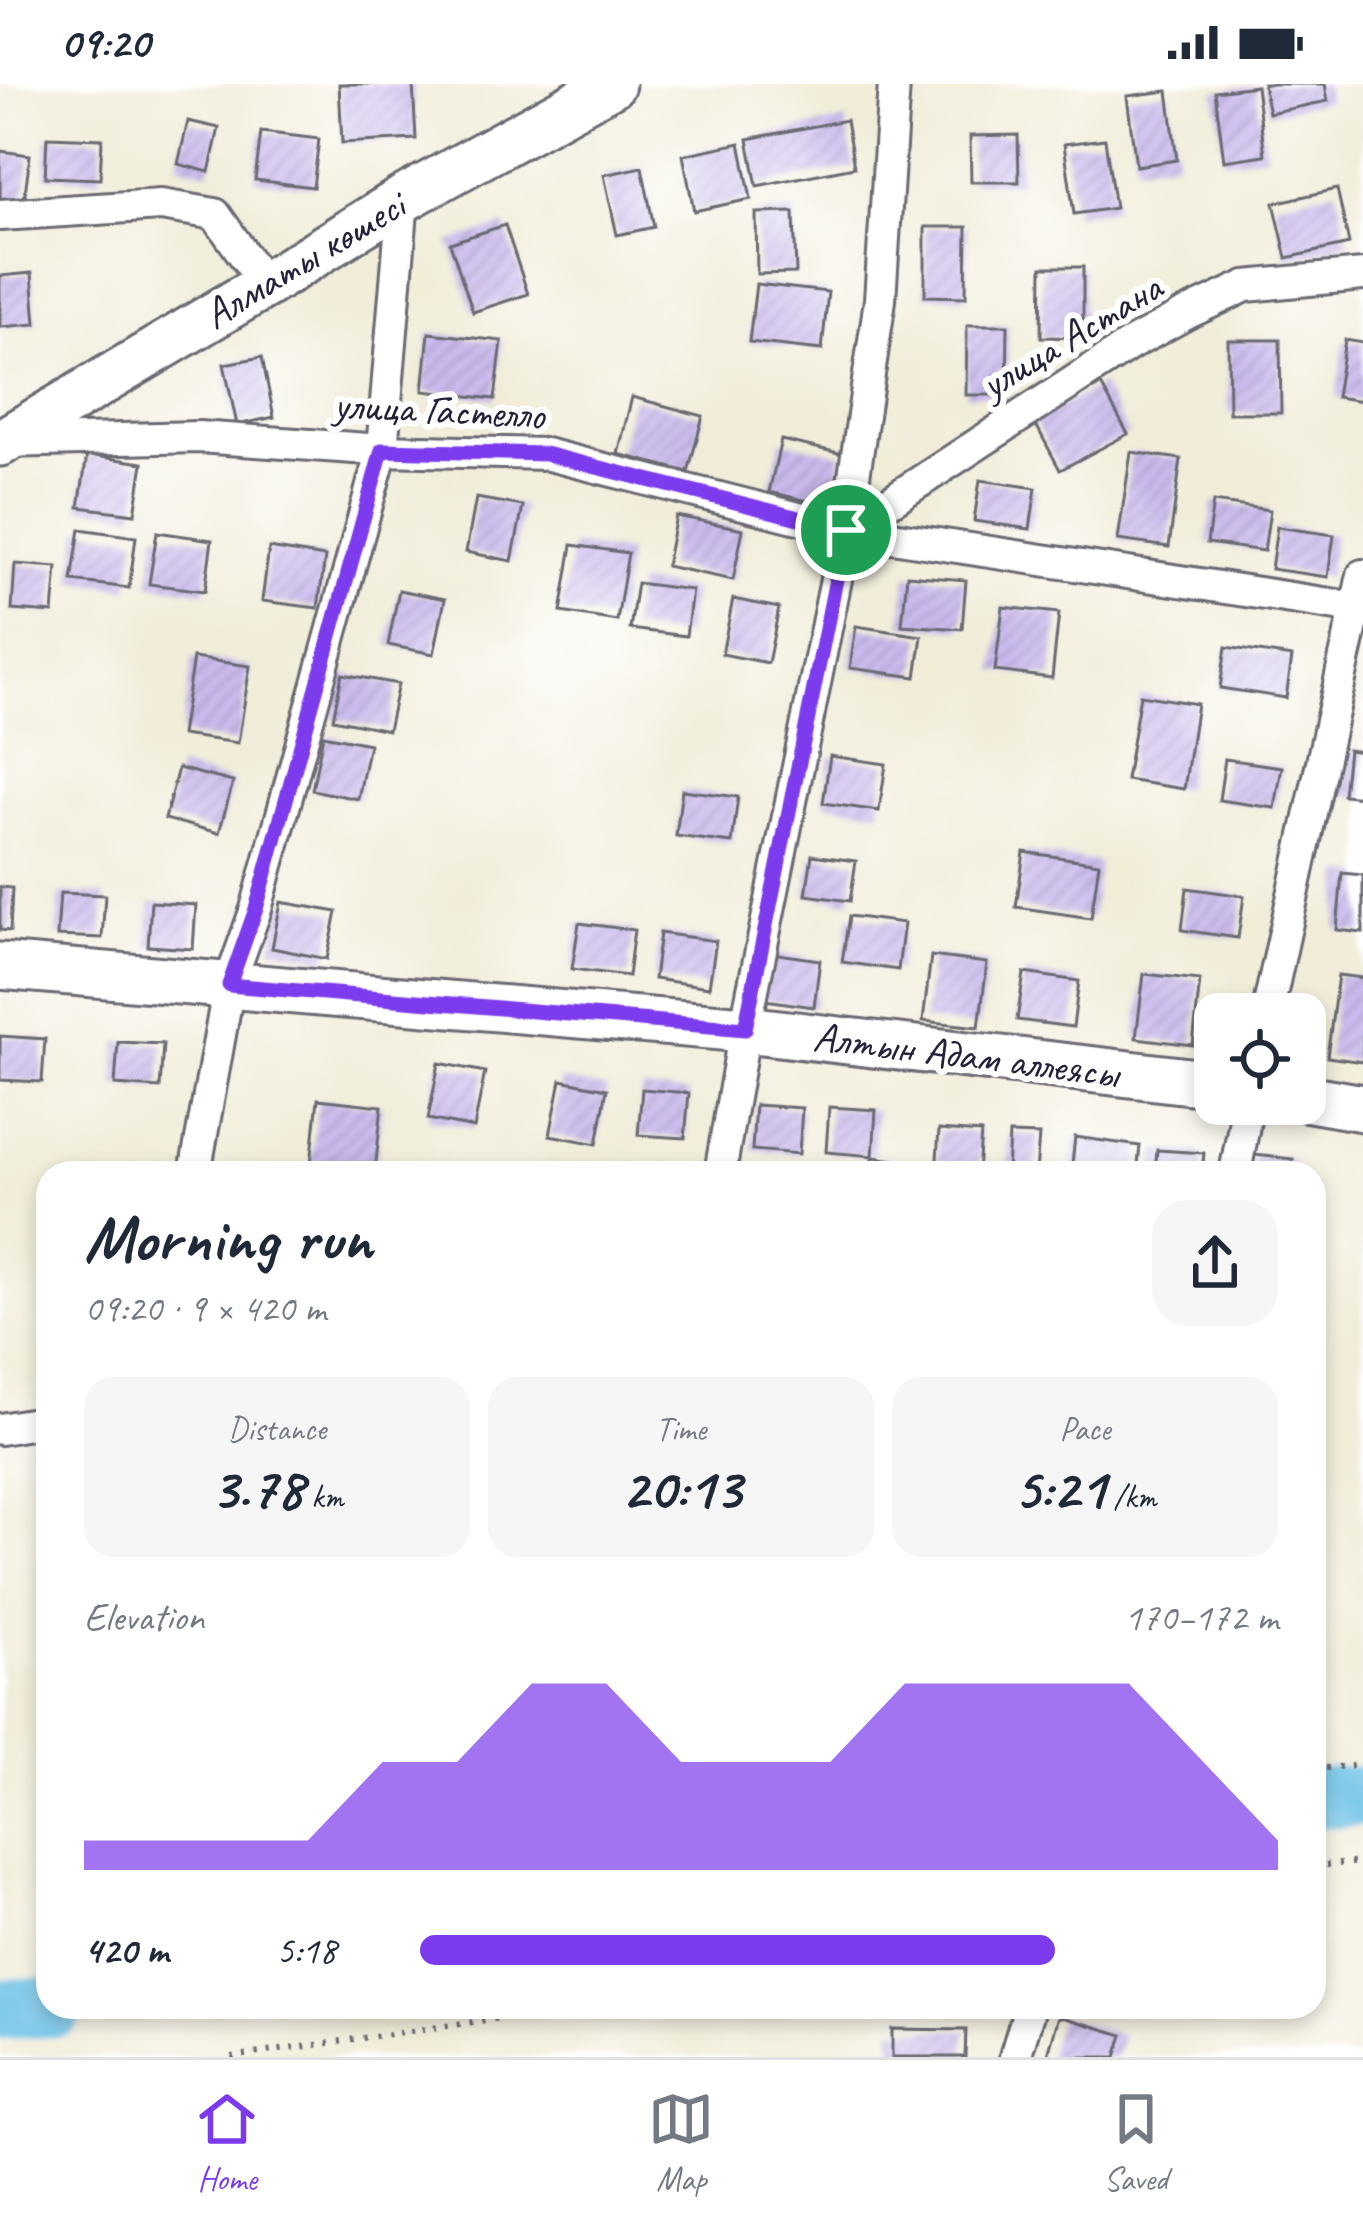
<!DOCTYPE html>
<meta charset="utf-8">
<style>
:root{--surface:#fff;--page:#f6f6f7;--text:#1f2937;--muted:#747a83;--line:#e0e1e3;--accent:#7c3aed}
body{margin:0;font-family:Caveat,sans-serif;background:var(--page);color:var(--text);height:100vh;display:flex;flex-direction:column;font-size:45px;white-space:nowrap}
*{box-sizing:border-box;margin:0}
p{font-size:39px;color:var(--muted)}
.icon{flex:none;width:66px;height:66px;fill:none;stroke:currentColor;stroke-width:2;stroke-linecap:round;stroke-linejoin:round}
.map{position:relative;flex:1;overflow:hidden}
.sheet{position:absolute;left:36px;top:1077px;width:1290px;height:858px;display:flex;flex-direction:column;background:var(--surface);border-radius:36px;box-shadow:0 6px 18px #0003}
.sheet>*{flex:none}
.buttons{position:absolute;left:1194px;top:909px;display:grid;gap:24px}
.buttons a{display:grid;place-items:center;width:132px;height:132px;border-radius:24px;background:var(--surface);box-shadow:0 6px 18px #0003;font-size:60px}
.pin{position:absolute;display:grid;place-items:center;width:102px;height:102px;color:#fff;margin:-51px;border:6px solid #fff;border-radius:50%;box-shadow:0 3px 12px #0007}
.round{display:grid;place-items:center;flex:none;width:126px;height:126px;border-radius:36px;background:var(--page)}
.headline{display:flex;align-items:center;justify-content:space-between;height:204px;padding:0 48px}
h1{font-size:66px;font-weight:700;line-height:90px}
.figures{display:grid;grid-template-columns:repeat(3,1fr);gap:18px;height:204px;padding:12px 48px}
.figures div{display:grid;align-content:center;border-radius:30px;background:var(--page);text-align:center}
.figures b{font-size:60px;font-weight:700}
.figures small{font-size:33px;font-weight:400}
.figures p{font-size:33px}
.chart{height:336px;padding:24px 48px}
.chart p{display:flex;justify-content:space-between}
.chart svg{width:100%;height:216px;margin-top:12px;fill:var(--accent);opacity:.7}
ul{padding:0 48px;list-style:none;font-size:39px}
li{display:grid;grid-template-columns:192px 144px 1fr;align-items:center;height:90px}
li i{height:30px;border-radius:15px;background:var(--accent)}
.status{display:flex;justify-content:space-between;align-items:center;height:84px;padding:0 60px;background:var(--surface);direction:ltr}
.status svg{height:33px;fill:currentColor}
.menu{display:flex;justify-content:space-around;align-items:center;height:168px;border-top:3px solid var(--line);background:var(--surface);font-size:33px;color:var(--muted)}
.menu a{display:grid;justify-items:center;gap:6px}
.menu .selected{color:var(--accent)}
.map>svg:first-child{display:block}
</style>
<div class="status"><b>09:20</b><svg viewBox="0 0 49 12"><path d="M0 12V9h3v3zM5 12V6h3v6zM10 12V3h3v9zM15 12V0h3v12zM26 1h20v11H26zM47 4h2v5h-2z"/></svg></div>
<div class="map">
<svg width="1363" height="1973" viewBox="0 0 1363 1973">
<defs>
<pattern id="building-hatch" width="6" height="6" patternUnits="userSpaceOnUse" patternTransform="scale(3)"><rect width="6" height="6" fill="#cabaed"/><path d="M-1 1l2-2M0 6l6-6M5 7l2-2" fill="none" stroke="#ada0cc"/></pattern>
</defs>
<rect width="100%" height="100%" fill="#fff"/>
<filter id="ink" filterUnits="userSpaceOnUse"><feTurbulence type="fractalNoise" baseFrequency=".00833" numOctaves="2"/><feDisplacementMap in="SourceGraphic" scale="24" xChannelSelector="R" yChannelSelector="G"/><feConvolveMatrix kernelMatrix="1 2 1 2 8 2 1 2 1" color-interpolation-filters="sRGB"/></filter>
<filter id="wash" filterUnits="userSpaceOnUse"><feTurbulence type="fractalNoise" baseFrequency=".004" numOctaves="4" result="noise"/><feDisplacementMap in="SourceGraphic" scale="48" xChannelSelector="R" yChannelSelector="G"/><feGaussianBlur stdDeviation="2.7" result="paint"/><feColorMatrix in="noise" values="0 0 0 0 0 0 0 0 0 0 0 0 0 0 0 0 0 1.4 0 .05"/><feComposite in="paint" operator="in"/></filter>
<g filter="url(#wash)">
<rect width="100%" height="100%" fill="#f1edd9"/>
<g fill="none" stroke-linecap="round" stroke-linejoin="round">
<path stroke="#68bfe5" stroke-width="60" d="M1314,1714L1363,1712
M0,1925L55,1923"/>
</g>
<g id="blocks">
<path fill="url(#building-hatch)" d="M339,0H413L416,55L342,59Z
M1263,0H1325L1328,17L1269,29Z
M1256,2L1265,71L1224,77L1215,7Z
M1168,7L1177,76L1136,82L1127,12Z
M846,36L854,83L757,102L748,55Z
M188,37L219,44L209,88L178,80Z
M261,48L319,55L313,103L255,96Z
M1018,51L1019,98H971L970,52Z
M47,53L102,55L100,95L45,93Z
M1105,55L1115,124L1074,130L1064,60Z
M740,59L751,115L694,127L683,71Z
M0,67L30,71L24,117L0,114Z
M642,83L654,143L617,151L604,91Z
M1337,105L1349,160L1287,174L1274,119Z
M794,128L796,189L757,190L756,129Z
M505,141L528,210L473,228L450,159Z
M925,143H967L966,213L925,212Z
M1042,183H1083V254L1041,253Z
M32,189L36,240L0,243V192Z
M756,200L828,208L822,266L749,258Z
M967,241H1008L1007,311H966Z
M429,249L502,257L495,315L423,307Z
M1228,256H1280L1281,329H1229Z
M1345,256L1363,259V317L1336,313Z
M262,273L274,333L237,341L224,280Z
M1101,301L1128,350L1060,386L1034,337Z
M632,313L703,332L688,388L618,370Z
M781,356L843,370L830,422L769,408Z
M1131,368L1181,375L1169,463L1118,456Z
M87,371L143,379L135,430L79,423Z
M980,396L1036,404L1030,445L974,437Z
M476,414L523,422L512,477L466,468Z
M1213,418L1270,426L1264,467L1207,459Z
M676,432L743,445L733,496L666,482Z
M1277,443L1334,451L1328,493L1271,485Z
M80,445L136,453L129,504L72,497Z
M157,448L212,456L205,507L149,500Z
M572,461L628,469L617,537L561,528Z
M269,464L325,473L318,524L262,517Z
M15,480L57,483L53,529L12,526Z
M907,491L966,496L962,545L902,541Z
M637,499L692,506L686,552L630,545Z
M399,506L445,515L434,570L388,561Z
M733,515L779,524L768,579L722,570Z
M1003,523L1059,529L1052,594L995,587Z
M856,542L922,552L916,593L850,584Z
M1226,563L1292,573L1286,614L1220,604Z
M193,574L250,582L238,659L181,651Z
M342,590L398,600L388,646L333,635Z
M1140,611L1197,620L1184,705L1126,696Z
M323,651L369,660L358,715L312,706Z
M1348,666L1363,668V713L1343,711Z
M830,672L886,680L879,727L823,719Z
M1225,675L1282,683L1275,724L1219,716Z
M178,684L233,698L219,749L165,735Z
M682,706L738,713L732,759L676,752Z
M1024,768L1099,779L1091,834L1016,823Z
M812,771L856,777L850,817L806,811Z
M1342,789L1363,791V849L1337,846Z
M0,803L12,804L10,847L0,846Z
M1187,804L1244,812L1238,854L1182,846Z
M60,809L105,811L102,854L57,852Z
M151,818L196,821L193,865L148,862Z
M281,818L337,828L327,875L272,864Z
M849,832L904,839L898,886L842,878Z
M579,839L634,846L628,892L572,885Z
M660,849L716,857L709,903L654,895Z
M764,868L820,876L814,923L758,915Z
M931,872L987,879L979,943L923,937Z
M1024,889L1079,897L1073,943L1017,936Z
M1144,890L1200,896L1193,961L1136,954Z
M1338,891L1363,894V978L1327,973Z
M0,952L45,955L42,998L0,996Z
M118,958L163,960L160,1004L115,1001Z
M439,979L485,988L474,1044L428,1035Z
M561,996L607,1005L597,1060L550,1051Z
M642,1005L689,1009L685,1054L638,1051Z
M318,1015L382,1022L375,1087L311,1080Z
M755,1021L802,1024L799,1070L752,1066Z
M829,1023L876,1026L873,1072L826,1068Z
M939,1046L981,1049L978,1089H936Z
M1009,1050L1039,1051L1036,1089H1007Z
M1075,1053L1140,1062L1137,1089H1071Z
M1157,1066L1204,1069L1202,1089H1155Z
M1254,1071L1293,1075L1291,1089H1252Z
M873,1073L913,1079L911,1089H870Z
M1059,1932L1123,1951L1116,1973H1047Z
M892,1945L966,1946L965,1973H892Z"/>
</g>
</g>
<g filter="url(#ink)">
<use href="#blocks" fill-opacity="0" stroke="#6a6972" stroke-width="3"/>
<g fill="none" stroke-linecap="round" stroke-linejoin="round">
<g stroke="#6a6972" stroke-width="36">
<path id="minor" d="M0,131L161,121L215,130L265,201
M5,358L198,353L382,366L545,370L846,446L1363,525
M846,446L1131,260L1186,230L1246,202L1363,191
M1267,930L1363,491
M195,1089L229,901L256,825L382,366L403,115
M720,1089L745,945L846,446L880,216L894,0
M1235,1089L1248,1020
M0,1345L48,1337
M1015,1973L1030,1923"/>
</g>
<g stroke="#6a6972" stroke-width="51">
<path id="primary" d="M0,359L265,201L403,115L612,0
M0,882L745,945L1215,1000
M1305,1014L1363,1024"/>
</g>
<path stroke="#6a6972" stroke-width="6" stroke-dasharray="3 9" stroke-linecap="butt" d="M1314,1685L1363,1681
M1314,1782L1363,1778
M232,1973L576,1923"/>
<use href="#minor" stroke="#fff" stroke-width="30"/>
<use href="#primary" stroke="#fff" stroke-width="45"/>
</g>
</g>
<g fill="none" stroke-linecap="round" stroke-linejoin="round" filter="url(#ink)">
<g stroke="#fff" stroke-width="24">
<path id="route" d="M382,366L545,370L846,446L745,945L229,901L256,825Z"/>
</g>
<use href="#route" stroke="#7c3aed" stroke-width="15"/>
</g>
<g text-anchor="middle" dominant-baseline="central" stroke-width="12" stroke-linejoin="round" paint-order="stroke">
<g font-size="42" fill="#22223b" stroke="#fff">
<text transform="translate(304 176) rotate(-31)">Алматы көшесі</text>
<text transform="translate(1071 252) rotate(-31)">улица Астана</text>
<text transform="translate(439 326) rotate(3)">улица Гастелло</text>
<text transform="translate(966 971) rotate(7)">Алтын Адам аллеясы</text>
</g>
</g>
</svg>
<div class="buttons">
<a><svg class="icon" aria-label="locate" viewBox="0 0 24 24"><circle cx="12" cy="12" r="6"/><path d="M12 2v4M12 18v4M2 12h4M18 12h4"/></svg></a>
</div>
<div class="pin" style="left:846px;top:446px;background:#1e9e55"><svg class="icon" aria-label="arrive" viewBox="0 0 24 24"><path d="M6 21V4h12l-3 4 3 4H6"/></svg></div>
<section class="sheet">
<div class="headline"><div><h1>Morning run</h1><p>09:20 · 9 × 420 m</p></div><a class="round"><svg class="icon" aria-label="share" viewBox="0 0 24 24"><path d="M12 15V3M7 8l5-5 5 5M5 13v7h14v-7"/></svg></a></div>
<div class="figures">
<div><p>Distance</p><b>3.78<small> km</small></b></div>
<div><p>Time</p><b>20:13</b></div>
<div><p>Pace</p><b>5:21<small> /km</small></b></div>
</div>
<div class="chart"><p><span>Elevation</span>170–172 m</p>
<svg viewBox="0 0 160 44" preserveAspectRatio="none"><path d="M0 44V38L10 38L20 38L30 38L40 22L50 22L60 6L70 6L80 22L90 22L100 22L110 6L120 6L130 6L140 6L150 22L160 38V44z"/></svg>
</div>
<ul>
<li><b>420 m</b>5:18<i style="width:74%"></i></li>
</ul>
</section>
</div>
<nav class="menu">
<a class="selected"><svg class="icon" aria-label="home" viewBox="0 0 24 24"><path d="M3 11l9-7 9 7M6 9v11h12V9"/></svg>Home</a>
<a><svg class="icon" aria-label="map" viewBox="0 0 24 24"><path d="M3 6l6-2 6 2 6-2v14l-6 2-6-2-6 2zM9 4v14M15 6v14"/></svg>Map</a>
<a><svg class="icon" aria-label="saved" viewBox="0 0 24 24"><path d="M7 4h10v16l-5-4-5 4z"/></svg>Saved</a>
</nav>
